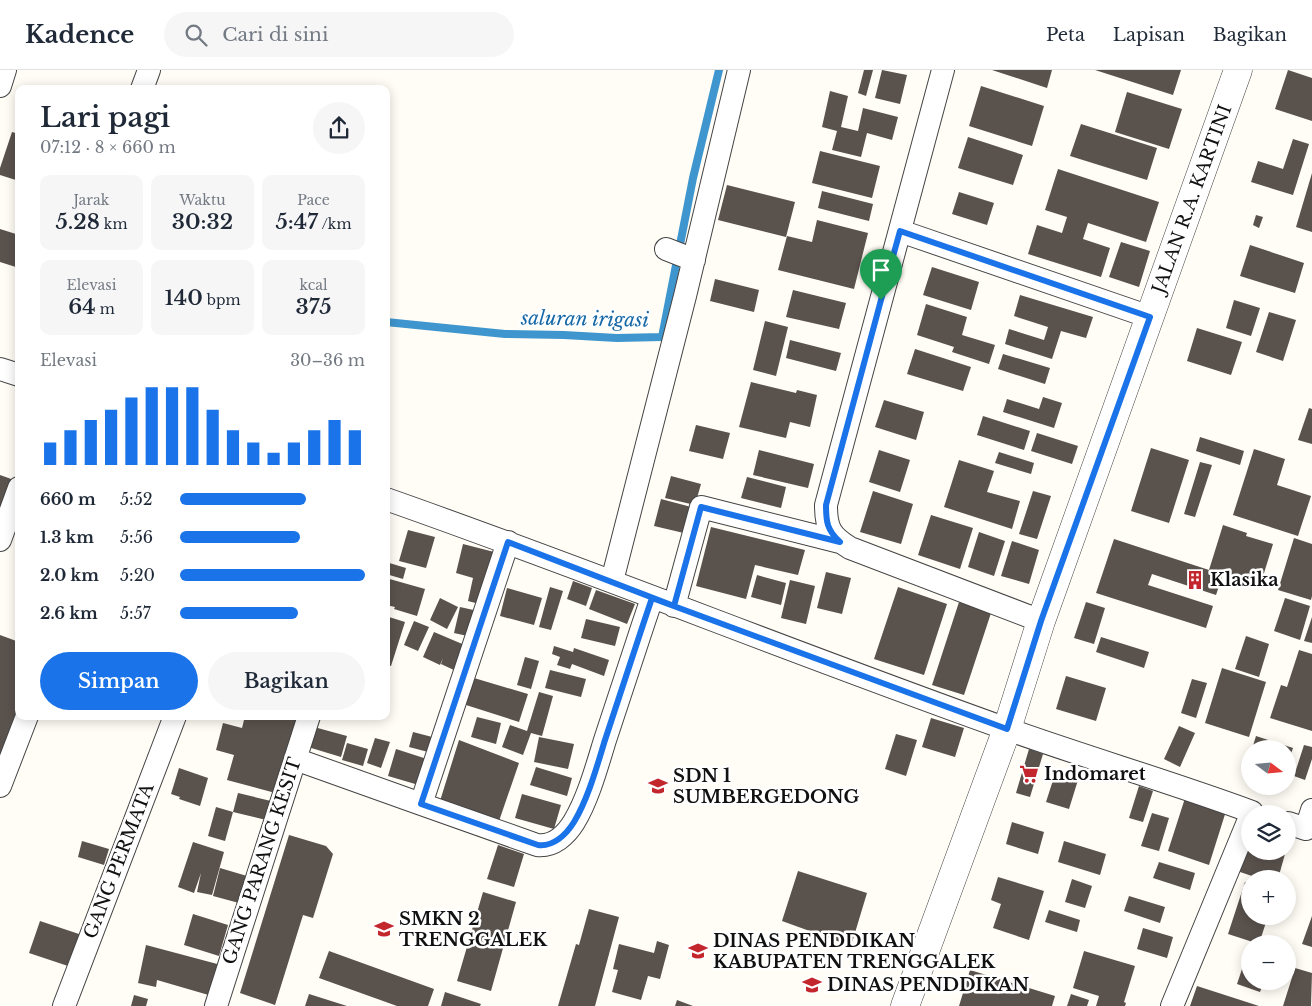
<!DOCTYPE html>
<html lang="id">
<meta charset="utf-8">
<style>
:root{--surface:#fff;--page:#f6f6f7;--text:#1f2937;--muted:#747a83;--line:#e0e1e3;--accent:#1a73e8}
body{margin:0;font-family:"Libre Baskerville",serif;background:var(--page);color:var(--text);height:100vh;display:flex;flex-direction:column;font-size:19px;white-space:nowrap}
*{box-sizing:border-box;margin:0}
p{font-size:16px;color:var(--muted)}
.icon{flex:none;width:28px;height:28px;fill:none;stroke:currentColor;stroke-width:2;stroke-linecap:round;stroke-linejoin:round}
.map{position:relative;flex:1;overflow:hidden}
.sheet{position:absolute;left:15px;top:15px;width:375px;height:635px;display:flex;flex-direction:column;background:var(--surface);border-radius:10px;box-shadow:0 2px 12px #0003}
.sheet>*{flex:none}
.needle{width:32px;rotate:106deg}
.fabs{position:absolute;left:1241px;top:670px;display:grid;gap:10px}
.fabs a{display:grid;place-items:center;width:55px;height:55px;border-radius:50%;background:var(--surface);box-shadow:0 2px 12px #0003;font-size:25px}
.pin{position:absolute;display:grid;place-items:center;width:42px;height:42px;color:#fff;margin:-51px -21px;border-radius:50% 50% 50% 0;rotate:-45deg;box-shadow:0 0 5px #0007}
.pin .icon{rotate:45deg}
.round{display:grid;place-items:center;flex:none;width:52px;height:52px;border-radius:26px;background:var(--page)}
.summary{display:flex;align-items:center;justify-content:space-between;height:85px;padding:0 25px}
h1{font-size:28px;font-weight:600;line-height:38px}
.figures{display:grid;grid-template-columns:repeat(3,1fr);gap:8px;height:85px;padding:5px 25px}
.figures div{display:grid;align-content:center;border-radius:10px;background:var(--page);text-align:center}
.figures b{font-size:21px;font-weight:600}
.figures small{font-size:14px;font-weight:400}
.figures p{font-size:14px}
.chart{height:140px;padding:10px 25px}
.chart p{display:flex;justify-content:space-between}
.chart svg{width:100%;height:90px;margin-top:5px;stroke:var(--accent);stroke-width:6}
.cta{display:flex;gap:10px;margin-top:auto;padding:10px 25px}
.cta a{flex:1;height:58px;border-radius:30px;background:var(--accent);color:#fff;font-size:20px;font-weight:600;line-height:58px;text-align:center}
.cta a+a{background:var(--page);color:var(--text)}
ul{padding:0 25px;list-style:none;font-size:16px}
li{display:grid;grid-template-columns:80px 60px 1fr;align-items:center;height:38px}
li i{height:12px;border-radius:6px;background:var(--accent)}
header{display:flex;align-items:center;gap:30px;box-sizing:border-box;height:70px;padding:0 25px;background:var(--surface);border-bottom:1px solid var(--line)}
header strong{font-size:24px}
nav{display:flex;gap:28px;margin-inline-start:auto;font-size:18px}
.search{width:350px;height:45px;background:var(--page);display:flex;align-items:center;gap:12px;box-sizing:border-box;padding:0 18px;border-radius:28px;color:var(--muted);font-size:19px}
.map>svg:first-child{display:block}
</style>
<header>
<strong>Kadence</strong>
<div class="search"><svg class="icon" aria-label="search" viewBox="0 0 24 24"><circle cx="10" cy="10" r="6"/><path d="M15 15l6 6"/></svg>Cari di sini</div>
<nav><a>Peta</a><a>Lapisan</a><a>Bagikan</a></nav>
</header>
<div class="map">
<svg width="1312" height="936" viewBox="0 0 1312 936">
<rect width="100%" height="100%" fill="#fffdf5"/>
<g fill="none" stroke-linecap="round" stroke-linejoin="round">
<path stroke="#3f96cf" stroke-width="8" d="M386,252L505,264L564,265L617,268L662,267L693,108L719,0"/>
</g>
<path fill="#5a524d" d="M864,0H873L866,26L858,23Z
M882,0L907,5L900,34L875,28Z
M992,0H1052L1047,18Z
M1095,0H1181L1173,25Z
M1288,0L1312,8V51L1275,39Z
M981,16L1044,36L1032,76L969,56Z
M830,21L848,26L841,57L858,61L863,38L898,47L892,70L867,63L861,87L832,80L837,61L822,57Z
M1127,22L1182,39L1169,79L1115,62Z
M1081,54L1157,78L1147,110L1070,86Z
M12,62L19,64V111L0,105V98Z
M968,67L1023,85L1013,115L958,98Z
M1293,69L1309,74L1293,125L1251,112L1258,91L1283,99Z
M820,81L880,96L872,128L812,113Z
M1058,99L1159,132L1146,172L1088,153L1083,169L1110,178L1101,207L1028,184L1037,155L1062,163L1067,147L1045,140Z
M1312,103V162L1296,157Z
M727,115L795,132L786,167L718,150Z
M822,121L873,134L869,151L818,138Z
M959,122L994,133L987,155L952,144Z
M1256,145L1263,147L1259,158L1253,155Z
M817,150L868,163L854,219L778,200L787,166L812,172Z
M0,159L19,165V198L0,192Z
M1121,172L1150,181L1139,217L1109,207Z
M1250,175L1304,193L1295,223L1240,206Z
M932,197L979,212L971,240L923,225Z
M715,209L759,220L754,242L710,231Z
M793,220L846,233L839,259L786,247Z
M1020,225L1093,247L1086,268L1061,261L1052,289L1005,274L1009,259L1044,270L1048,257L1014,246Z
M1234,230L1260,238L1251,266L1226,258Z
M926,234L967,247L962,265L995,275L989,294L952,282L954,277L917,265Z
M1269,242L1296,250L1283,291L1256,282Z
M765,251L788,257L776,306L753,300Z
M1197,258L1242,272L1231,305L1187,291Z
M790,270L841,283L836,301L786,288Z
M915,279L971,297L963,321L907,304Z
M1003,284L1050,298L1045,314L998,299Z
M751,312L796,323L797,320L817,325L810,357L790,352L786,368L739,357Z
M1043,327L1062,333L1054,358L1003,342L1007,329L1039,339Z
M884,330L924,342L916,370L875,357Z
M1309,338L1312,339V374L1298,370Z
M983,346L1030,361L1024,380L977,365Z
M696,355L730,363L723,389L689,381Z
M1037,363L1078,376L1072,394L1031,381Z
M1200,367L1244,381L1240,395L1196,381Z
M1151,378L1189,390L1169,453L1131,441Z
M1254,379L1285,389L1277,415L1311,426L1298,466L1233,445Z
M759,380L814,394L808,418L753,405Z
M879,380L910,390L900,422L869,412Z
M999,382L1034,393L1031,404L995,393Z
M959,390L994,401L987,422L1020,431L1012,459L944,437Z
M1200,392L1212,395L1195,447L1184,444Z
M0,405L14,410L0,452Z
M671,406L701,414L695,435L665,428Z
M747,407L786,417L781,438L741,428Z
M873,421L913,434L901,474L860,462Z
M1033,421L1051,426L1037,469L1019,464Z
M661,429L695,438L688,464L654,456Z
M931,445L973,458L960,499L918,485Z
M1223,455L1247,463L1246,466L1273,474L1260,516L1223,504L1216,525L1152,504L1148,515L1213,536L1206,558L1096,523L1114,469L1209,500Z
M711,457L805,480L798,505L755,495L746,529L696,516Z
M408,460L435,467L426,498L399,491Z
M979,462L1005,471L994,506L968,497Z
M1294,468L1312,474V526L1311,530L1278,520Z
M1012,471L1039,480L1029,514L1001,506Z
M463,474L502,484L483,535L468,531L473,508L480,510L456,503Z
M386,492L406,498L403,509L386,504Z
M826,502L851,508L842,544L817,538Z
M757,505L786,513L781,535L751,527Z
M386,508L425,519L417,546L394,539L395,537L386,535Z
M790,510L815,516L806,554L781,548Z
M573,511L592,518L586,536L567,529Z
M550,517L563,521L551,560L539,557Z
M898,517L947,534L924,605L874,589Z
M507,518L542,528L534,555L500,546Z
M596,520L635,534L627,554L589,539Z
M440,528L458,537L447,559L430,550Z
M1285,528L1310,536L1300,570L1274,561Z
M959,532L991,543L964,625L932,615Z
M1086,532L1105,538L1094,574L1074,568Z
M460,537L478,541L472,567L454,563Z
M389,547L405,552L391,596L386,595V557Z
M1312,547V573L1304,571Z
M586,549L620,557L615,576L581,568Z
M414,551L429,557L418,581L404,575Z
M434,562L467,576L456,601L441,594L443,588L440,595L423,587Z
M0,565L19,572V639L0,694Z
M1246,566L1269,574L1259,607L1235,599Z
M1101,567L1149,582L1144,598L1096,582Z
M554,576L573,582L574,578L609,590L604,606L572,594L570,599L557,595L560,587L552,584Z
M1299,580L1312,584V661L1270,648L1281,615L1287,617Z
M525,587L539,591L531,619L517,615Z
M1222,598L1266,612L1249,667L1205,653Z
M550,600L586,609L581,627L545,618Z
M1066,606L1106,618L1096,651L1056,639Z
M474,608L528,624L519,652L466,635Z
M1192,609L1207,613L1196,648L1181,643Z
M539,622L553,626L542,666L531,663L523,685L502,677L510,655L527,661Z
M245,646H301L279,724L227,710L234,685L216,680L223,653L242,658Z
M477,647L501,653L496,674L471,667Z
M931,648L964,658L955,687L922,677Z
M1179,656L1195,663L1180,697L1164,689Z
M314,657L347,666L341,687L308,677Z
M413,662L436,668L432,683L409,677Z
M896,664L917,670L906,706L885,699Z
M1256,666L1293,678L1288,692V679H1252Z
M539,667L574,674L568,699L534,692Z
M375,668L390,672L381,698L367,693Z
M459,670L519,693L499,751L440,731Z
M347,673L368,679L363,696L342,690Z
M1304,675L1312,677V689L1305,710L1294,706Z
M396,679L430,690L422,716L388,706Z
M1029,679L1043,684L1030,727L1016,723Z
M1250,685V705L1244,703Z
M536,697L572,708L567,726L530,715Z
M179,698L208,708L200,736L179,729L180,727L171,724Z
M1055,704L1078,710L1069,739L1046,732Z
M1139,716L1153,721L1143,752L1129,748Z
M238,723L271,731L266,750L233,742Z
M522,724L561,735L554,759L515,748Z
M1186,725L1227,738L1209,795L1168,781Z
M216,737L233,742L225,771L208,766Z
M1152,743L1169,748L1159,781L1141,776Z
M1012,752L1044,762L1038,784L1006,774Z
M289,765L326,776L333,784L313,848L303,845L275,935L240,923Z
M82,771L109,779L104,795L78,787Z
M1064,771L1106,784L1100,805L1058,792Z
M193,772L224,782L212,825L197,822L201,803L194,823L178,817Z
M1250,773V781H1276L1285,784L1278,809H1261L1237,801Z
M498,775L524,784L514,817L487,809Z
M1159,792L1195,803L1190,820L1153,808Z
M220,798L247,806L239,833L213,826Z
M798,801L867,823L851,876L782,851Z
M998,807L1044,821L1029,870L993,858L1001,834L991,830Z
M1072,809L1092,816L1085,838L1065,832Z
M1245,812L1250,814V846H1268L1259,874L1228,864Z
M483,822L516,832L491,921L457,911Z
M1129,826L1165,837L1160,853L1124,841Z
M589,839L619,847L595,936H558L576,874L579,875Z
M1049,840L1080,850L1077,862L1045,852Z
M193,844L228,855L219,886L184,875Z
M1312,846V877L1302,874Z
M40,851L82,865L71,897L29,883Z
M1143,858L1173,867L1167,888L1137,879Z
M657,871L669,875L660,909L648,906L641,930L612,922L618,900L613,899L619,874L654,883Z
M146,875L221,895L212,926L157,910L156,917L138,913Z
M329,881L434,919L428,936H397L319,908Z
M1084,881L1135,896L1124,932L1126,933L1125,936H1096L1099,926L1073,918Z
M1246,887L1250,889V911H1264L1260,922L1237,914Z
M1295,898L1312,903L1311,936H1283Z
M970,900L1055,926L1052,936H959Z
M1197,916L1259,936H1190Z
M445,922L481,934L480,936H441Z
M309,924L347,936H305Z
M1071,924L1089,930L1087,936H1067Z
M134,925L148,929L146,936H131Z
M677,930L693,936H675Z"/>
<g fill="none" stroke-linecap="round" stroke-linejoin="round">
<g stroke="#444" stroke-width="24">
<path id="minor" d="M943,0L826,435C826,458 830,466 850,478L1041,551
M0,16L5,0
M142,19L149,0
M900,161L1150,247
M666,179L694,190
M0,299L19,305
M386,429C594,502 799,585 1007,659C1088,688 1171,712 1252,742
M0,470L19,418
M612,511L685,226L739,0
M674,536L701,437L840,472
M295,689L421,734L508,472
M0,716L27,646
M421,734L537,775C553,777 566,765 574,752C588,729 597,696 605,670C621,622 636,575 652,528
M1288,753L1306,759L1312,740
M64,936L175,646
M216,936L309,646
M1172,936L1250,747"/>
</g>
<g stroke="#444" stroke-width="29">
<path id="tertiary" d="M905,936L1007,659L1041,551L1238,0"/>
</g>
<use href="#minor" stroke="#fff" stroke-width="22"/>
<use href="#tertiary" stroke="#fff" stroke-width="28"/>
</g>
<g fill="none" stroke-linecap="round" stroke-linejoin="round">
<g stroke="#fff" stroke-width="10">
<path id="route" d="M881,230L826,435C826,452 827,460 840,472L701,437L674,536L508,472L421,734L538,775C553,777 566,765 574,752C588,729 597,696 605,670C621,622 636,575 652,528L1007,659L1041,551L1150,247L900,161L881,230"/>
</g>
<use href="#route" stroke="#1a73e8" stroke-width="6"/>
</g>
<defs>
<g id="building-bare" transform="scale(1.5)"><path d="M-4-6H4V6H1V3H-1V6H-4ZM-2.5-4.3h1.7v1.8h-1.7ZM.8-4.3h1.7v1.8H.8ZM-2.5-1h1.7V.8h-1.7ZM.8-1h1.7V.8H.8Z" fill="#c4262e" stroke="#fff" stroke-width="2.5" paint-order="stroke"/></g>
<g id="supermarket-bare" transform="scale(1.5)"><path d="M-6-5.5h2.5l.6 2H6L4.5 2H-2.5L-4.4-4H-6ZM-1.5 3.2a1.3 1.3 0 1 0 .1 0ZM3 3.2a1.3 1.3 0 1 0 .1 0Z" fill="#c4262e" stroke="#fff" stroke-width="2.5" paint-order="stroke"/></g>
<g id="school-bare" transform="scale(1.5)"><path d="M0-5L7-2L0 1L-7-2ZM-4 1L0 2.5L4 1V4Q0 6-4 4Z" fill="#c4262e" stroke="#fff" stroke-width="2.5" paint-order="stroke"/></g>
</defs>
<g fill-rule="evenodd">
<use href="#building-bare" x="1195" y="510"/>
<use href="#supermarket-bare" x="1029" y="704"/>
<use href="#school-bare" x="658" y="716"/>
<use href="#school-bare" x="384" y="859"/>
<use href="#school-bare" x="698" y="881"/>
<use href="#school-bare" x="812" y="915"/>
</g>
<g text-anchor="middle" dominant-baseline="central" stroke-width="5" stroke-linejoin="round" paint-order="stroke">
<g font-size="18" fill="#111" stroke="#fff">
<text transform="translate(1192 129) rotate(-70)">JALAN R.A. KARTINI</text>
<text transform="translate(119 791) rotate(-69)">GANG PERMATA</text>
<text transform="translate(262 791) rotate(-72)">GANG PARANG KESIT</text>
</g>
<g font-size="18" font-weight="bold" fill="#111" stroke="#fff" text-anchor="start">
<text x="1210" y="510">Klasika</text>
<text x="1044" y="704">Indomaret</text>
<text x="673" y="706">SDN 1<tspan x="673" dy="21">SUMBERGEDONG</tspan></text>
<text x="399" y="849">SMKN 2<tspan x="399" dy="21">TRENGGALEK</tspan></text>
<text x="713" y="871">DINAS PENDDIKAN<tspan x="713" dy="21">KABUPATEN TRENGGALEK</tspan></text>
<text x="827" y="915">DINAS PENDDIKAN</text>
</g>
<g font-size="19" font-style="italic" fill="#1768a6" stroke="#fff">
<text transform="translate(585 249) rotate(1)">saluran irigasi</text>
</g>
</g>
</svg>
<div class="fabs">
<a><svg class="needle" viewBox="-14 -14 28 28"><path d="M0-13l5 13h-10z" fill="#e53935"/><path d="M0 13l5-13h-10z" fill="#747a83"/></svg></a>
<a><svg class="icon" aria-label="layers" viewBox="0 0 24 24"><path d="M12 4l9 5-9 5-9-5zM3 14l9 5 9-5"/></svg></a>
<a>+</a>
<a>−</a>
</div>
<div class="pin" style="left:881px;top:230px;background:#1e9e55"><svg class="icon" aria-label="arrive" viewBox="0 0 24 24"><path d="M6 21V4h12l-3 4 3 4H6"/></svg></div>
<section class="sheet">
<div class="summary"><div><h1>Lari pagi</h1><p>07:12 · 8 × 660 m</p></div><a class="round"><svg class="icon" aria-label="share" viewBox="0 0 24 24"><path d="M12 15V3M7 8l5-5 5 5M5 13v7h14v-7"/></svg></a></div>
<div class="figures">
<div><p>Jarak</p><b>5.28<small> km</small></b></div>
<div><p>Waktu</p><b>30:32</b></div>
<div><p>Pace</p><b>5:47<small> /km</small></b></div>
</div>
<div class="figures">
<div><p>Elevasi</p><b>64<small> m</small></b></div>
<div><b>140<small> bpm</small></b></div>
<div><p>kcal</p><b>375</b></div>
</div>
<div class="chart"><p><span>Elevasi</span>30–36 m</p>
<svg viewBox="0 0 160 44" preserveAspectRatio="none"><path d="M5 44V33M15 44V27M25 44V22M35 44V17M45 44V11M55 44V6M65 44V6M75 44V6M85 44V17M95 44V27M105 44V33M115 44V38M125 44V33M135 44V27M145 44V22M155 44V27"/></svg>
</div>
<ul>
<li><b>660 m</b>5:52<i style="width:68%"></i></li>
<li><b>1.3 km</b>5:56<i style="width:65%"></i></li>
<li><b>2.0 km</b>5:20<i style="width:100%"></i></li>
<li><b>2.6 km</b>5:57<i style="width:64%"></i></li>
</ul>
<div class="cta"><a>Simpan</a><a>Bagikan</a></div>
</section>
</div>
